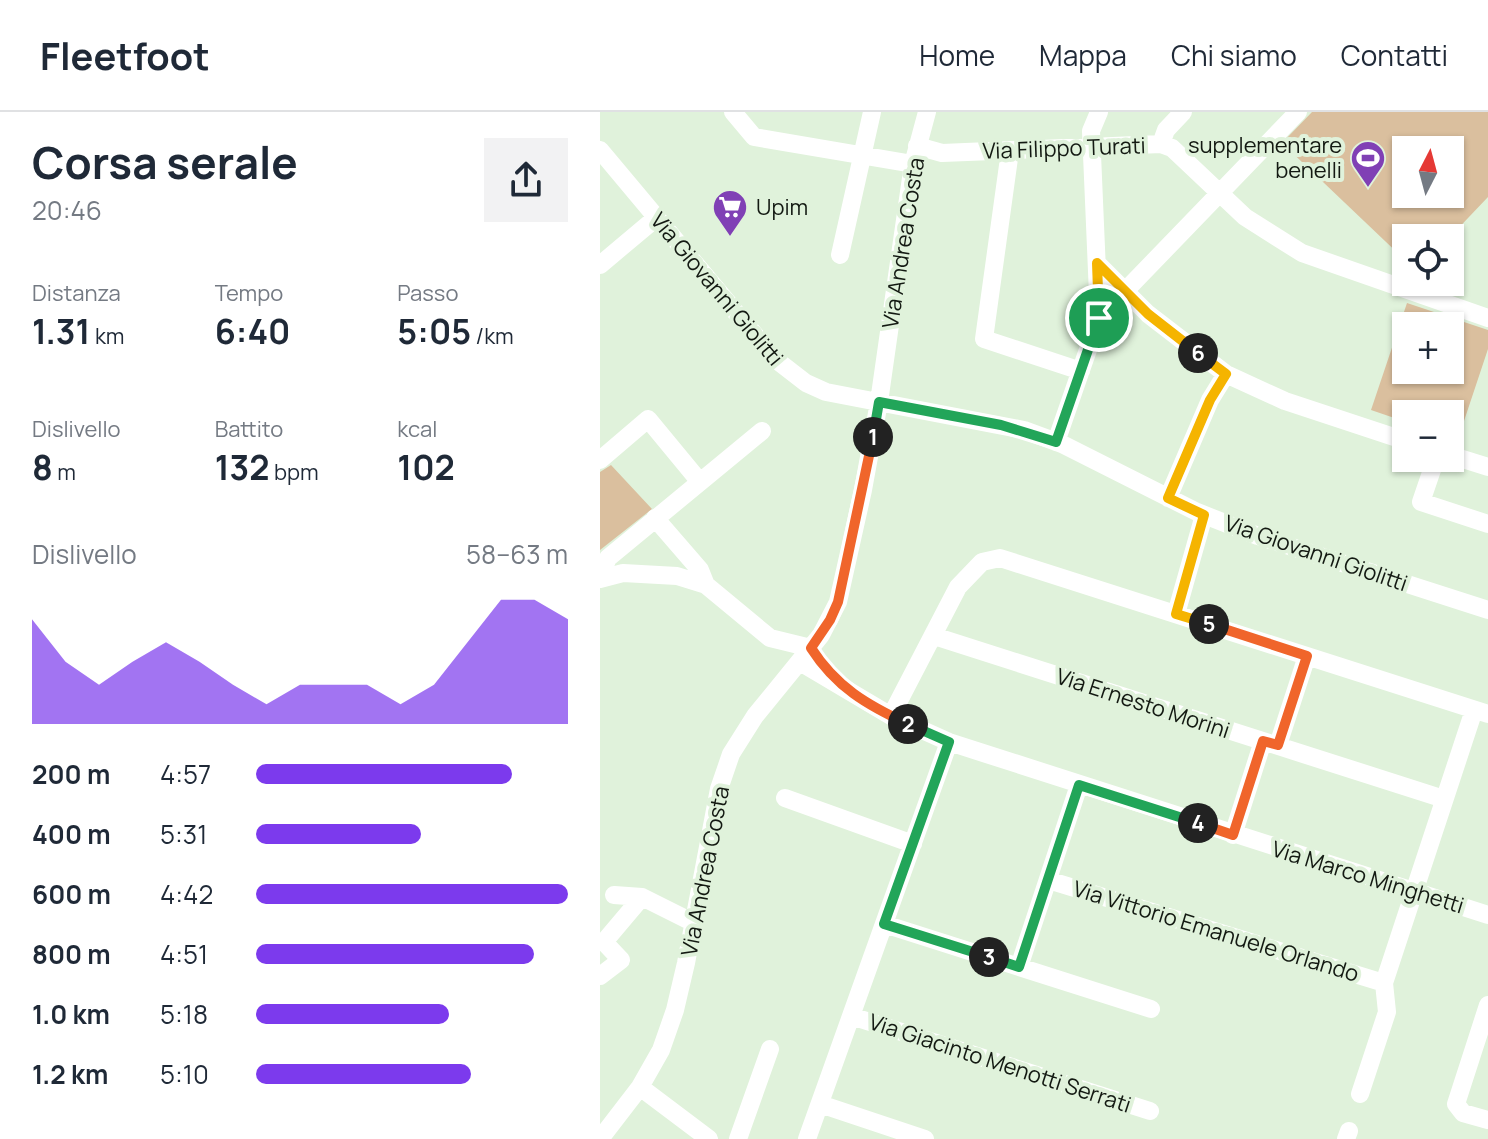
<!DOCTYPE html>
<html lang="it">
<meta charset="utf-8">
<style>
:root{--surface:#fff;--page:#f2f2f3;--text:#1f2937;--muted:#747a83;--line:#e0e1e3;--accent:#7c3aed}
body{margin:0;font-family:Manrope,sans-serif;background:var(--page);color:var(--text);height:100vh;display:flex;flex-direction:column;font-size:30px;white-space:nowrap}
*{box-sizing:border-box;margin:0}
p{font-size:26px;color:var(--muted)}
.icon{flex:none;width:44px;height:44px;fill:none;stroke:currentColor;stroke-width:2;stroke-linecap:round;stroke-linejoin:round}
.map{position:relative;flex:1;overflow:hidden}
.sheet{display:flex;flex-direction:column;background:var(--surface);width:600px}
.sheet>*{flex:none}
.needle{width:52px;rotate:6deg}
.fabs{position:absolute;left:792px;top:24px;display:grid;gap:16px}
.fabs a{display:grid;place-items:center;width:72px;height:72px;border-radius:0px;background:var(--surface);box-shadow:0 2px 6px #0004;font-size:40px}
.pin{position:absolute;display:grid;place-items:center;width:68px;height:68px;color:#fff;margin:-34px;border:4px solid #fff;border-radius:50%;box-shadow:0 2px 8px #0007}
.km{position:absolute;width:40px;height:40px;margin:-20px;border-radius:50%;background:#222;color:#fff;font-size:22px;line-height:40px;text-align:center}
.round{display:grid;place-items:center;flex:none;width:84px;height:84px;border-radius:0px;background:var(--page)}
.headline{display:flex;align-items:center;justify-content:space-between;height:136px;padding:0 32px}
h1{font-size:44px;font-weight:700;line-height:60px}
.stats{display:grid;grid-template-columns:repeat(3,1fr);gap:12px;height:136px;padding:8px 32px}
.stats div{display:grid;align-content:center}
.stats b{font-size:34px;font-weight:700}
.stats small{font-size:22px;font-weight:400}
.stats p{font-size:22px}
.chart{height:224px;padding:16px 32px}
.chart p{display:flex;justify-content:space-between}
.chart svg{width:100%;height:144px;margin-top:8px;fill:var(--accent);opacity:.7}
ul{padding:0 32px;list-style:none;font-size:26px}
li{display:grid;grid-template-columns:128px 96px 1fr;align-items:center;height:60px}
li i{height:20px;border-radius:10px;background:var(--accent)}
header{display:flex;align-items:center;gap:48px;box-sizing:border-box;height:112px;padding:0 40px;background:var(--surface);border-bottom:2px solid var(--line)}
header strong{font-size:38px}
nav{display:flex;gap:44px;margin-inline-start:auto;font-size:28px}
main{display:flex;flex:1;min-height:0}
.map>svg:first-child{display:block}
</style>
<header>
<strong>Fleetfoot</strong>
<nav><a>Home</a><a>Mappa</a><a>Chi siamo</a><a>Contatti</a></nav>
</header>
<main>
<section class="sheet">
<div class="headline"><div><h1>Corsa serale</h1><p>20:46</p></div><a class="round"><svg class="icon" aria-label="share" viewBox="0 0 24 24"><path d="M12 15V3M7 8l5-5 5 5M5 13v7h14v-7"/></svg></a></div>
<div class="stats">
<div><p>Distanza</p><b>1.31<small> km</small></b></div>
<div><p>Tempo</p><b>6:40</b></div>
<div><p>Passo</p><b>5:05<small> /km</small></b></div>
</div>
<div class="stats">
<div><p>Dislivello</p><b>8<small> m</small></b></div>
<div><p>Battito</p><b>132<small> bpm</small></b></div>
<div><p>kcal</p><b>102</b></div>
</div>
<div class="chart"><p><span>Dislivello</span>58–63 m</p>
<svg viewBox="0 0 160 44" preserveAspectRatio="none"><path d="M0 44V12L10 25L20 32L30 25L40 19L50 25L60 32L70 38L80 32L90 32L100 32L110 38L120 32L130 19L140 6L150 6L160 12V44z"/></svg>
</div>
<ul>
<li><b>200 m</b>4:57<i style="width:82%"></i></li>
<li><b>400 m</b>5:31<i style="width:53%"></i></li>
<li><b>600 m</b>4:42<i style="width:100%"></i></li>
<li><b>800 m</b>4:51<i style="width:89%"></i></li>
<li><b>1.0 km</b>5:18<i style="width:62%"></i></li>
<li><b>1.2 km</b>5:10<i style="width:69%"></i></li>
</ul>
</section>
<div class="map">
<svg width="888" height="1027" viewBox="0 0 888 1027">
<rect width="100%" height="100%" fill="#e0f2db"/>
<path fill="#dabf9e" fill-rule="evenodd" d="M712,0H888V85L849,126H806V149L682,31ZM806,38H850V82H806Z
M807,191L888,218V237L858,327L850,325V302H806V310L771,298ZM850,214V258H806V214Z
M11,353L52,397L0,438V360Z"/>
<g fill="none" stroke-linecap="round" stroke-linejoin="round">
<path stroke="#fff" stroke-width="18" d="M133,0L154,25L313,52
M561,32L566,18L583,0
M317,34L342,41L561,32L572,36L645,105L702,141L888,206
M0,38L175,247L206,271L226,280L424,318L462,332L597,400L658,424L888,498
M410,39L384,227L481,259
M240,143L272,0
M497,151L548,202L626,262L685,289L806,329
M0,153L56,106
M499,206L698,0
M456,330L499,206L491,19L499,0
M850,343L888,355
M836,346L821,390L888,412
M0,348L48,307L100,370
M568,386L610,288L626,262
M55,406L100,458L106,473
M0,464L8,446L162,319
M0,467L23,461L77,464L106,473L170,526L211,536
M576,502L604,403
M334,524L844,687
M200,550L291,604L349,630L888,803
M291,604L358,475L382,450L400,446L888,602
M678,633L707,544
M185,686L313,732
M633,723L663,629
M448,768L784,871
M14,783L42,785L94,811
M284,812L551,897
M419,855L479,673
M0,864L21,848L4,830L42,785
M888,893L856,992L863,1001L888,1008
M251,904L550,999
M40,975L109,1027
M760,982L787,900L784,871L874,598
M220,992L325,1027
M0,1027L40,975L61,938L75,898L86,851L119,677L131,642L155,604L221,523L238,490L263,378L279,290L313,52L327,0
M138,1027L170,937
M207,1027L349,630
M746,1027L749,1019"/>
</g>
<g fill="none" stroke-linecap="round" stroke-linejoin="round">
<g stroke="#fff" stroke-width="16">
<path id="split-1" d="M273,325L279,290L401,313L456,330L499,206"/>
</g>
<g stroke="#fff" stroke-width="16">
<path id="split-2" d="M273,325L238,490L230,508L211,536C236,575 267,593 308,612"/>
</g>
<g stroke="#fff" stroke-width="16">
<path id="split-3" d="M308,612L349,630L284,812L389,845"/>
</g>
<g stroke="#fff" stroke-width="16">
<path id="split-4" d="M389,845L419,855L479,673L598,711"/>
</g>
<g stroke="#fff" stroke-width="16">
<path id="split-5" d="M598,711L633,723L663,629L678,633L707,544L609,512"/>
</g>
<g stroke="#fff" stroke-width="16">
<path id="split-6" d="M598,241L626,262L610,288L568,386L604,403L576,502L609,512"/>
</g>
<g stroke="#fff" stroke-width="16">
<path id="split-7" d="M499,206L497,151L548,202L598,241"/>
</g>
<use href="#split-1" stroke="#22a559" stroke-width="10"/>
<use href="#split-2" stroke="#f0652b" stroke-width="10"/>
<use href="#split-3" stroke="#22a559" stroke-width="10"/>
<use href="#split-4" stroke="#22a559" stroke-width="10"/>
<use href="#split-5" stroke="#f0652b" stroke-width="10"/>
<use href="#split-6" stroke="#f5b400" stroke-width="10"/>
<use href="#split-7" stroke="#f5b400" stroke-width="10"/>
</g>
<defs>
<g id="stadium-pin" transform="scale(1.8)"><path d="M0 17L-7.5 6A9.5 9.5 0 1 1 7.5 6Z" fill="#8040b5" stroke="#e0f2db"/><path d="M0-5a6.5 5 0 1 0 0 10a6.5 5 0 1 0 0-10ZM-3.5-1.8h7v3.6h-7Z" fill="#fff"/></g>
<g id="supermarket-pin" transform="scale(1.8)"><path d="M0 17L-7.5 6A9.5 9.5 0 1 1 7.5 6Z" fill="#8040b5" stroke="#e0f2db"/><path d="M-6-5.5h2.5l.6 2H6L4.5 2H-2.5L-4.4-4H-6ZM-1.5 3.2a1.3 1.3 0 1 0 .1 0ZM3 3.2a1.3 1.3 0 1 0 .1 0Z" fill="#fff"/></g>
</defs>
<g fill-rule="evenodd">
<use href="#stadium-pin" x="768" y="46"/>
<use href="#supermarket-pin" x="130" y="95"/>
</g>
<g text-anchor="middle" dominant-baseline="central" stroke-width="8" stroke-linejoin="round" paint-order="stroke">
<g font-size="22" fill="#131912" stroke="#e0f2db" text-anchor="end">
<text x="742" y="33">supplementare<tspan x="742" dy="25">benelli</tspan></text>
<text x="156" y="95" text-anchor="start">Upim</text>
</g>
<g font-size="22" fill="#131912" stroke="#e0f2db">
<text transform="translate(464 36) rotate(-2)">Via Filippo Turati</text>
<text transform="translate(303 131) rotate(-81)">Via Andrea Costa</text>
<text transform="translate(117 177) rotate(50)">Via Giovanni Giolitti</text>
<text transform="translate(716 441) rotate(19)">Via Giovanni Giolitti</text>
<text transform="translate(543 591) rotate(18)">Via Ernesto Morini</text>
<text transform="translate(105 759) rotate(-79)">Via Andrea Costa</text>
<text transform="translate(768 765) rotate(17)">Via Marco Minghetti</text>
<text transform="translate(616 819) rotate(17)">Via Vittorio Emanuele Orlando</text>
<text transform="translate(400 951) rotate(18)">Via Giacinto Menotti Serrati</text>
</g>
</g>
</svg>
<div class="fabs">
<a><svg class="needle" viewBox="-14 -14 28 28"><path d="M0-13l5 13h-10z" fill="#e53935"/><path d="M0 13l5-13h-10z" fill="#747a83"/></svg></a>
<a><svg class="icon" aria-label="locate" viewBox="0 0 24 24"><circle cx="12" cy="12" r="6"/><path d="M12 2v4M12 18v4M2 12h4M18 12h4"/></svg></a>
<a>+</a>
<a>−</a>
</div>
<div class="pin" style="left:499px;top:206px;background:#1e9e55"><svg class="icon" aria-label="arrive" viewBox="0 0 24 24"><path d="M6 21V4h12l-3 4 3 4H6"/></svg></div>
<b class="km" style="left:273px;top:325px">1</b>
<b class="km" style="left:308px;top:612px">2</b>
<b class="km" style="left:389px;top:845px">3</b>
<b class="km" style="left:598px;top:711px">4</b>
<b class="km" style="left:609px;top:512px">5</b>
<b class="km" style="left:598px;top:241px">6</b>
</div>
</main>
